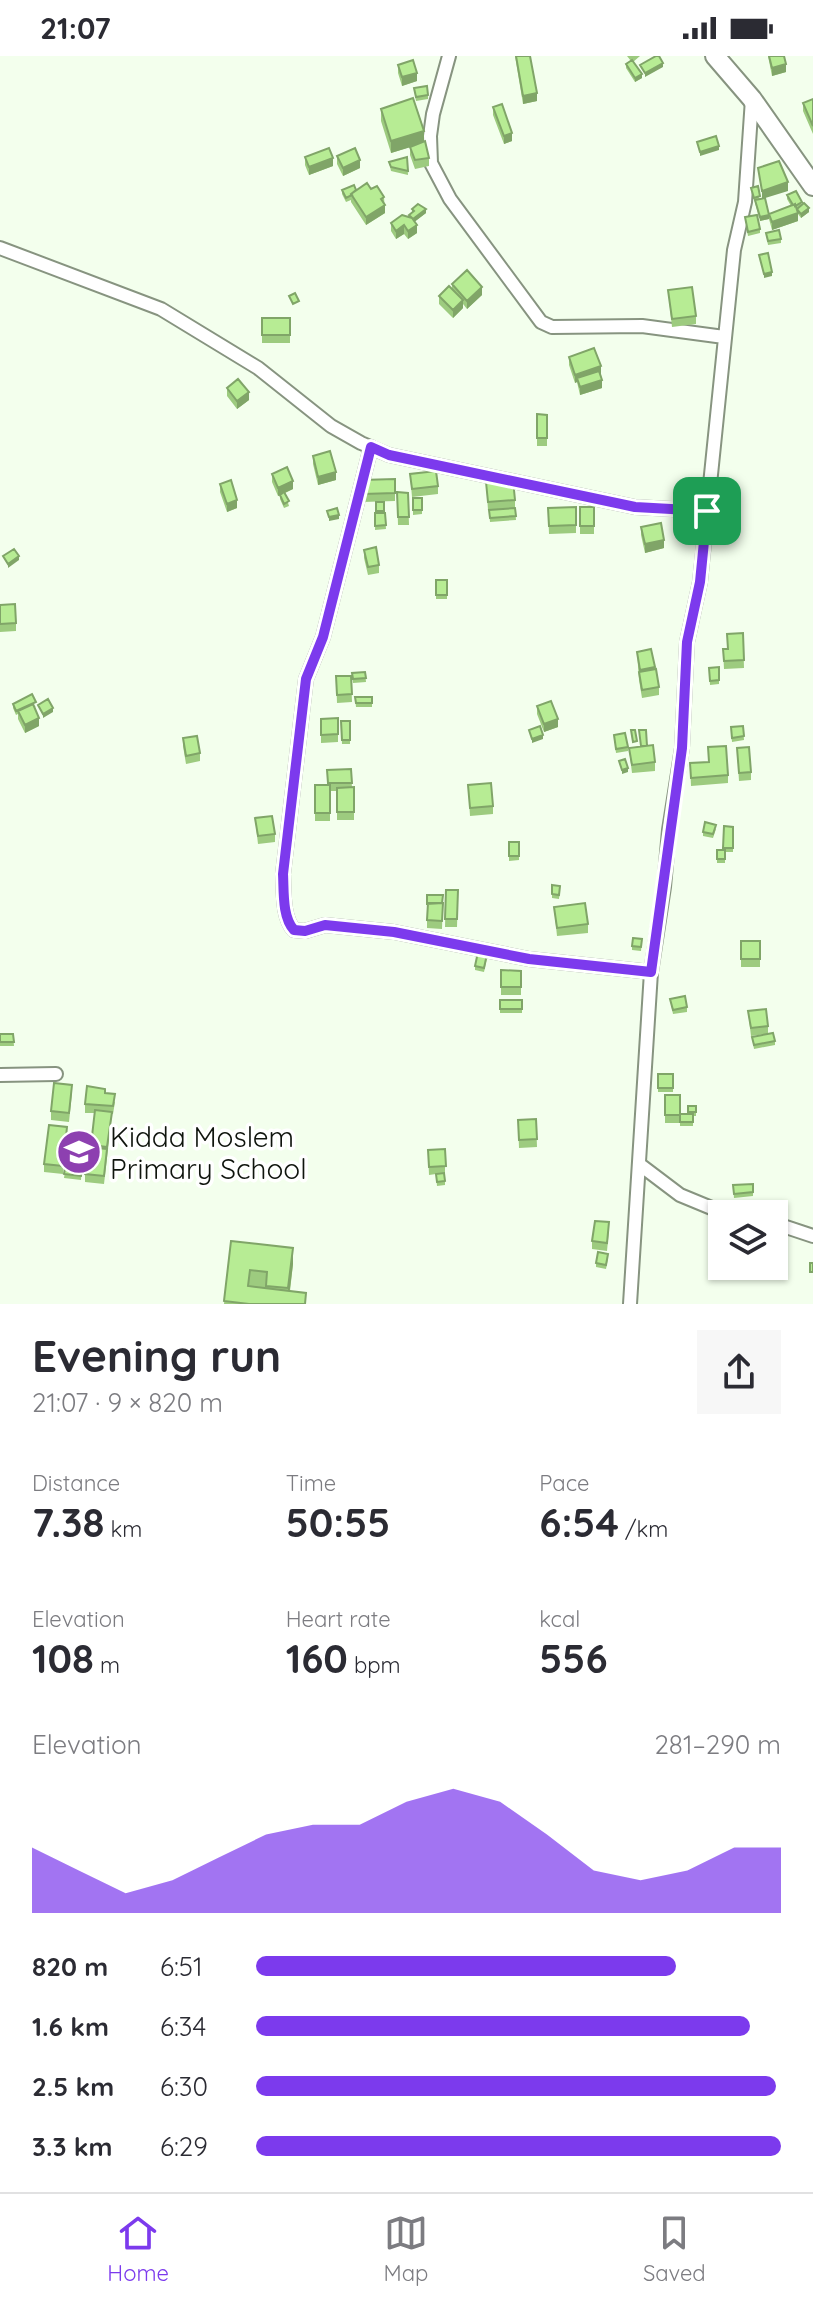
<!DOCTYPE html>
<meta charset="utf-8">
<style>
:root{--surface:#fff;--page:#f7f7f7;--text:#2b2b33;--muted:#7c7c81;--line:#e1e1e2;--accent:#7c3aed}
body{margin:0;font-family:Quicksand,sans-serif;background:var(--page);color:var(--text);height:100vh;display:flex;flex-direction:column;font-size:30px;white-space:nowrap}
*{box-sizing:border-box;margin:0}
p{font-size:26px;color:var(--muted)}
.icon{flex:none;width:44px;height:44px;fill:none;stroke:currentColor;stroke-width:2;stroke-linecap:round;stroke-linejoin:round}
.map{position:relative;height:1248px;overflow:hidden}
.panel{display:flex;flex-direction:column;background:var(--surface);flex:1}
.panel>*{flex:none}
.tools{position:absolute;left:708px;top:1144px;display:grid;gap:16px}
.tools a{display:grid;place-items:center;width:80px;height:80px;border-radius:0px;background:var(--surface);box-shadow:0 2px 6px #0004;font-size:40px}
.pin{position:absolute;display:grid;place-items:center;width:68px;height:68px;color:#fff;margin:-34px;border-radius:16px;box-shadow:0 4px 12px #0006}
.round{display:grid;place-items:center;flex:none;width:84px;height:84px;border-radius:0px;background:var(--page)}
.summary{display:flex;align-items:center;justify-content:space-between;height:136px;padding:0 32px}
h1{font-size:44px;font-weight:800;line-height:60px}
.metrics{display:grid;grid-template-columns:repeat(3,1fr);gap:12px;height:136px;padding:8px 32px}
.metrics div{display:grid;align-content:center}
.metrics b{font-size:40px;font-weight:800}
.metrics small{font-size:22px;font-weight:400}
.metrics p{font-size:22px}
.chart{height:224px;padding:16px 32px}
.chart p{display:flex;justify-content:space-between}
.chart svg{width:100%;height:144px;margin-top:8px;fill:var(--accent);opacity:.7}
ul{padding:0 32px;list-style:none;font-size:26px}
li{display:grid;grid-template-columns:128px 96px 1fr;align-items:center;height:60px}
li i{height:20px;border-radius:10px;background:var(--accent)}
.status{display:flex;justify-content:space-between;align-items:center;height:56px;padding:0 40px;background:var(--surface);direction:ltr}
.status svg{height:22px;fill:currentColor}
.tabs{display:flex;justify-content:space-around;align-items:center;height:112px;border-top:2px solid var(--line);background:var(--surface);font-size:22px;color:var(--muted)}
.tabs a{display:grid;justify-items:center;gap:4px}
.tabs .on{color:var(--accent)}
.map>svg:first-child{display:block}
</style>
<div class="status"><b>21:07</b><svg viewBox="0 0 49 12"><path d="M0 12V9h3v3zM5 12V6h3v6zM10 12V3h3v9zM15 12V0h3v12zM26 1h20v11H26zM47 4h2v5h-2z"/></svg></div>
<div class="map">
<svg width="813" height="1248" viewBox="0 0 813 1248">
<rect width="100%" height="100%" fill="#f3ffed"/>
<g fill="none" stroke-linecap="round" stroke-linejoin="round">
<g stroke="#879480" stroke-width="16">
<path id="street" d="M449,0L433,58L430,80L431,107L450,143L541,266L552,271L642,270L724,281
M0,192L161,253L258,312L331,370L361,387L389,399L635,451L707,455
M371,391L323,581L306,623L283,818C284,835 282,861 294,874L305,875L325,869L394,876L529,903L651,916
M0,1019L56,1018
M639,1108L680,1139L726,1158
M774,1167L813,1180
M630,1248L651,916L664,831L669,774L682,692L687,586L700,526L734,194L745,146L752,43"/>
</g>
<g stroke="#879480" stroke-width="22">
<path id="secondary" d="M715,0L752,43L813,130"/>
</g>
<use href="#street" stroke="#fff" stroke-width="12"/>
<use href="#secondary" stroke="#fff" stroke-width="18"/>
</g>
<path fill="#9dcb7f" d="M515,0H530L537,45L523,48Z
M627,0H640L633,6L642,22L635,26L626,12V8L631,5Z
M768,0H784L786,16L772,20Z
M398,9L417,25L402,30L398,17Z
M414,32L428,39V43L416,45Z
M813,43V78L803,55V47Z
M493,51L512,85L504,88L493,59Z
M381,53L424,86L429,102V110L415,113L410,99V91L391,97L381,65Z
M337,100L360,112L343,120L337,108Z
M305,101L333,110L309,119L305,109Z
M407,101L408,119L391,115L389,106Z
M751,132L760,143L769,158L791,150L787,143V139L802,148L809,156L801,162L798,158V165L772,174L769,163L760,165Z
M371,133L384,141L385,157L366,169L351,146V144L346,146L342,138V134Z
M412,153L426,157L414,166L417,177L408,183L404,178L396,183L391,175V167L409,161V159L412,156Z
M745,161L760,173V177L748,180Z
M766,177L781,183V187L768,189Z
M452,228L482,239L467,253L463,248V252L453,262L439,248V240L452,233Z
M668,234L696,260V268L672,271Z
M262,262H290V287H262Z
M569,301L601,318L602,332L580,339L577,326L575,327L569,309Z
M227,332L249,344L237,353L227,340Z
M537,358L547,359V390H537Z
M313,400L336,424L318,429L313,408Z
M272,418L293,433L285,437L289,450L284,452L280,443V439L278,440L272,426Z
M410,418L438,430V438L412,441Z
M395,423V445L363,446L362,424Z
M486,426L515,444V452L488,454Z
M220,428L237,452L227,456L220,436Z
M397,436L408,437L409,469H398Z
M413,442H422V458L413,459Z
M376,446H384L386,473L375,474Z
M576,451V477L549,478L548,452Z
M580,451H594V478H580Z
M515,452L516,464L490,466L489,454Z
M641,471L664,492L645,497L641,479Z
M364,494L379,509V517L368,519L364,502Z
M436,524H447V543H436Z
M0,549L16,567V575L0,576Z
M743,577L744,612L724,613L723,593H727Z
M651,593L659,631V639L642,642L639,624L637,596Z
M719,611V628L710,629L709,612Z
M365,616L366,626L353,627L352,617Z
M336,620H351L352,646L337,647Z
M355,641H372V651H356Z
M13,648L36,650L34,651L39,670L25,677L18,663V658L16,659L13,652Z
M537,650L558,671L544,676L537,658Z
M338,662V686L321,687V663Z
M341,665H350V688H342Z
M743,670L744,684L732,686L731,671Z
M614,679L628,691V695L616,697Z
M183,682L200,697V705L186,708L183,690Z
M647,689L655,706V715L632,717L629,692Z
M737,692L751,716V724L739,725Z
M690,707L728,719V727L691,730Z
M351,713L352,732L354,731V764H337V735H330V765H315V729H328L327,714Z
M468,729L493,750V758L470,760Z
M255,762L275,778V786L258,788Z
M724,770L733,771V796H725V807H717V794H723Z
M716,773L713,782L703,780V776Z
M509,786H519V804L509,805Z
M552,829L560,830L559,843L552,842Z
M446,834H458L457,871H445Z
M427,839H443L442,873L427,872Z
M554,851L588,868V877L557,880Z
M642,883L641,895L632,894V890Z
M741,885H760V911H741Z
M487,902L484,916L475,914V910Z
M501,914L521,915V939H501Z
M670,943L687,951V956L673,958Z
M500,944H522V957H500Z
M748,955L768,970V978L775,985V989L754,993L752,981L765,978L751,980Z
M0,978H13L14,990H0Z
M658,1018H673V1036H658Z
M72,1037L69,1066L51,1064V1055Z
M105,1037L115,1046L113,1058H112L104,1128L85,1126V1118L91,1091L95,1057H85V1048Z
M665,1039L680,1058H688V1050H696V1060H693V1070H680V1067H665Z
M536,1063L537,1091L519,1092L518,1064Z
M67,1079L63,1118L44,1116V1108Z
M445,1093V1129L437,1130L436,1118L429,1119L428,1094Z
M66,1107L82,1108L81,1124L64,1122Z
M753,1128V1140L734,1142L733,1129Z
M609,1174L607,1195L592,1193V1185Z
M231,1185L293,1208L290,1235L306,1248H224Z
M608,1202L606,1213L596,1211V1207Z
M732,1210H758V1221L733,1223Z"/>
<path fill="#80a568" d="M663,7V11L645,21V17Z
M786,8V16L772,20V12Z
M417,17V25L402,30V21Z
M642,18V22L635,26V22Z
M537,37V45L523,48V40Z
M424,75V87L391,97V85Z
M512,77V85L504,88V80Z
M719,90V94L700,100V96Z
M333,102V110L309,119V111Z
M360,104V112L343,120V112Z
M788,126V135L762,143V135Z
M385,149V157L366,169V161Z
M809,152V156L801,162V158Z
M426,153V157L413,167V163Z
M798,157V165L772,174V166Z
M769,159V163L760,165V161Z
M404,169V178L396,183V175Z
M417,169V177L408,183V175Z
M772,216V220L764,222V218Z
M482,231V239L467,253V245Z
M463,244V252L453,262V254Z
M601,310V318L578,326L577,322V326L575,327V319Z
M602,324V332L580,339V331Z
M249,336V344L237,353V345Z
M336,416V424L318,429V421Z
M293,425V433L278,440V432Z
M237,444V452L227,456V448Z
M339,459V463L329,465V461Z
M664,484V492L645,497V488Z
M19,500V504L8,512V508Z
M53,652V656L43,662V658Z
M39,662V670L25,677V669Z
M558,663V671L544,676V668Z
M543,679V683L532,687V683Z
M628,712V716L622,718V714Z
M293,1192V1208L288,1248V1232Z"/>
<path fill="#b7ec94" stroke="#80a568" stroke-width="2" d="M516,0H530L537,37L523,40Z
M656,0H659L663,7L645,17L640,9Z
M769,0H784L786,8L772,12Z
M413,4L417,17L402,21L398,9Z
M632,4L642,18L635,22L626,8Z
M427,30L428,39L416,41L414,32Z
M413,42L424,75L391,85L381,53Z
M813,43V70L803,47Z
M502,48L512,77L504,80L493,51Z
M716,80L719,90L700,96L697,86Z
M425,85L429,102L415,104L410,91Z
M329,92L333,102L309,111L305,101Z
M355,92L360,104L343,112L337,100Z
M407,101L408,115L391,111L389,106Z
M779,105L788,126L762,135L758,112Z
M367,127L371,133L377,130L384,141L381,143L385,149L366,161L351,138Z
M354,129L356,134L351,138L352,139L346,142L342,134Z
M758,130L760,140L754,142L751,132Z
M796,135L802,146L795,150V148L793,149L787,139Z
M765,142L769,159L760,161L755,144Z
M804,147L809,152L801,158L797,153Z
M418,148L426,153L413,163L409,159L414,155L412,153Z
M795,148L798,157L772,166L769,158Z
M402,159L412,162L417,169L408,175L404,169L396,175L391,167Z
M757,159L760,173L748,176L745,161Z
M779,174L781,183L768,185L766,177Z
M768,197L772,216L764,218L759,199Z
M467,214L482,231L467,245L452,228Z
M449,230L463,244L453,254L439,240Z
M692,231L696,260L672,263L668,234Z
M295,237L299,245L293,248L289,240Z
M262,262H290V279H262Z
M594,292L601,310L575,319L569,301Z
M599,315L602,324L580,331L577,322Z
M238,323L249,336L237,345L227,332Z
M537,358L547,359V382H537Z
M330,395L336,416L318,421L313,400Z
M287,411L293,425L278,432L272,418Z
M436,415L438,430L412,433L410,418Z
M395,423V437L363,438L362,424Z
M231,424L237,444L227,448L220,428Z
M513,424L515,444L488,446L486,426Z
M284,436L289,445L284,448L280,439Z
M397,436L408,437L409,461H398Z
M413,442H422V454H413Z
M376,446H384V455H376Z
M576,451V469L549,470L548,452Z
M580,451H594V470H580Z
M337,452L339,459L329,461L327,455Z
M515,452L516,460L490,462L489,454Z
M375,457H385L386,469L375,470Z
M661,467L664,484L645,488L641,471Z
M376,491L379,509L368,511L364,494Z
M14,493L19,500L8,508L3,500Z
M436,524H447V539H436Z
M15,548L16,567L0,568V549Z
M743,577L744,604L724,605L723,593H728L727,578Z
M651,593L655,611L640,614L637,596Z
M719,611V624L710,625L709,612Z
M656,613L659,631L642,634L639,616Z
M365,616L366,622L353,623L352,617Z
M336,620H351L352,638L337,639Z
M32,638L36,646L16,655L13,648Z
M355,641H372V647H356Z
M48,643L53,652L43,658L38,649Z
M551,645L558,663L544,668L537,650Z
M33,648L39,662L25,669L18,655Z
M338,662V678L321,679V663Z
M341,665H350V684H342Z
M540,670L543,679L532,683L529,674Z
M743,670L744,680L732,682L731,671Z
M631,674H635L637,685L633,686Z
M639,674H646L647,690H641Z
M625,677L628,691L616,693L614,679Z
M197,680L200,697L186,700L183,682Z
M653,689L655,706L632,709L629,692Z
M726,690L728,719L691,722L690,707L709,706L708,691Z
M749,691L751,716L739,717L737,692Z
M625,703L628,712L622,714L619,705Z
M351,713L352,727H328L327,714Z
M491,727L493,750L470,752L468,729Z
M315,729H330V757H315Z
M354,731V756H337V732Z
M272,760L275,778L258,780L255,762Z
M705,766L716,769L713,778L703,776Z
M724,770L733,771V792H723Z
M509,786H519V800H509Z
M717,794H725V803H717Z
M552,829L560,830L559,839L552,838Z
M446,834H458L457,863H445Z
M427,839H443L442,847L427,848Z
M428,847H443L442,865L427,864Z
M585,847L588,868L557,872L554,851Z
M633,882L642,883L641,891L632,890Z
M741,885H760V903H741Z
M478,896L487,898L484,912L475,910Z
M501,914L521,915V931H501Z
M685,940L687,951L673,954L670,943Z
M500,944H522V953H500Z
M766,953L768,970L751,972L748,955Z
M773,977L775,985L754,989L752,981Z
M0,978H13L14,986H0Z
M658,1018H673V1032H658Z
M54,1027L72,1029L69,1057L51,1055Z
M87,1030L105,1033V1037L115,1038L113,1050L85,1048Z
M665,1039H680V1059H665Z
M688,1050H696V1056H688Z
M95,1054L112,1056L107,1091L91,1089Z
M680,1058H693V1066H680Z
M536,1063L537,1083L519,1084L518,1064Z
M49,1069L67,1071L63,1110L44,1108Z
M88,1091L107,1093L104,1120L85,1118Z
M445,1093L446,1110L429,1111L428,1094Z
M66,1107L82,1108L81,1120L64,1118Z
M444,1117L445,1125L437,1126L436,1118Z
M753,1128V1136L734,1138L733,1129Z
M595,1165L609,1166L607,1187L592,1185Z
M231,1185L293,1192L288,1232L266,1230L267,1216L250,1214L248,1230L306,1237L305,1248H249L224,1245Z
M598,1196L608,1198L606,1209L596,1207Z
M810,1207H813V1216H810Z
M733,1210H758V1213L733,1215Z"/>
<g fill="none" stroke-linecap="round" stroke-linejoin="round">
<g stroke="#fff" stroke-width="16">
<path id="route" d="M371,391L389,399L635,451L707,455L700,526L687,586L682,692L651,916L529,903L394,876L325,869L305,875L294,874C282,861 284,835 283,818L306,623L323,581Z"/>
</g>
<use href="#route" stroke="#7c3aed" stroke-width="10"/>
</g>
<defs>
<g id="school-disc" transform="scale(2.3)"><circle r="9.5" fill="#8d40b0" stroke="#fff"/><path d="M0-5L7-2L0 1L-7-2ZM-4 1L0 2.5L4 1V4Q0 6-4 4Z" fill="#fff"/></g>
</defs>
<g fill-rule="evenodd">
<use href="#school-disc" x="79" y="1096"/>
</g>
<g text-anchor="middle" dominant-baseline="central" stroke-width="7" stroke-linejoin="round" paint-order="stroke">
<g font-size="28" fill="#0f140d" stroke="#fff" text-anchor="start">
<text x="110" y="1080">Kidda Moslem<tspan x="110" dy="32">Primary School</tspan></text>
</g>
</g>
</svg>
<div class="tools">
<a><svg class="icon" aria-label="layers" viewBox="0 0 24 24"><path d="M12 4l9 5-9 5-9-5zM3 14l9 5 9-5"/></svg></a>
</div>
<div class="pin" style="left:707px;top:455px;background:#1e9e55"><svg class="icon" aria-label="arrive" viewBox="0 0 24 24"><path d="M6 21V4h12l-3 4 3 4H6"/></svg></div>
</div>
<section class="panel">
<div class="summary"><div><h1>Evening run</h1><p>21:07 · 9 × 820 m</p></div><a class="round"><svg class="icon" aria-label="share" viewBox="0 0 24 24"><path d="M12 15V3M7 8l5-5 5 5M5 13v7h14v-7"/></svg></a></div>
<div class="metrics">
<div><p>Distance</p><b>7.38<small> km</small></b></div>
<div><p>Time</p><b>50:55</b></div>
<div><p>Pace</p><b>6:54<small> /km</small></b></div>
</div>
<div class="metrics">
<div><p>Elevation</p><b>108<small> m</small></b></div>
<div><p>Heart rate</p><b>160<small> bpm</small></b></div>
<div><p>kcal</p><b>556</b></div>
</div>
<div class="chart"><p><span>Elevation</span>281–290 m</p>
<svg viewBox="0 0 160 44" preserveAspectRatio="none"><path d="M0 44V24L10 31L20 38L30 34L40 27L50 20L60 17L70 17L80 10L90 6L100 10L110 20L120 31L130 34L140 31L150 24L160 24V44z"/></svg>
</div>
<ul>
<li><b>820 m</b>6:51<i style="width:80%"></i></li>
<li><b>1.6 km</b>6:34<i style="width:94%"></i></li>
<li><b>2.5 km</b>6:30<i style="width:99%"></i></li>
<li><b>3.3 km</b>6:29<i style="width:100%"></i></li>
</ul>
</section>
<nav class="tabs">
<a class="on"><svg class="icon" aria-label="home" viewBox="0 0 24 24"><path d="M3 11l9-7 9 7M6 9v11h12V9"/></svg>Home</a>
<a><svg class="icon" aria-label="map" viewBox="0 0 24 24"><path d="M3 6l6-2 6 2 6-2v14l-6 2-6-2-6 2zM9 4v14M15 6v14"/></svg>Map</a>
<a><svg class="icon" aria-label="saved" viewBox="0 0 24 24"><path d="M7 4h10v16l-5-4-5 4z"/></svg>Saved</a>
</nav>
